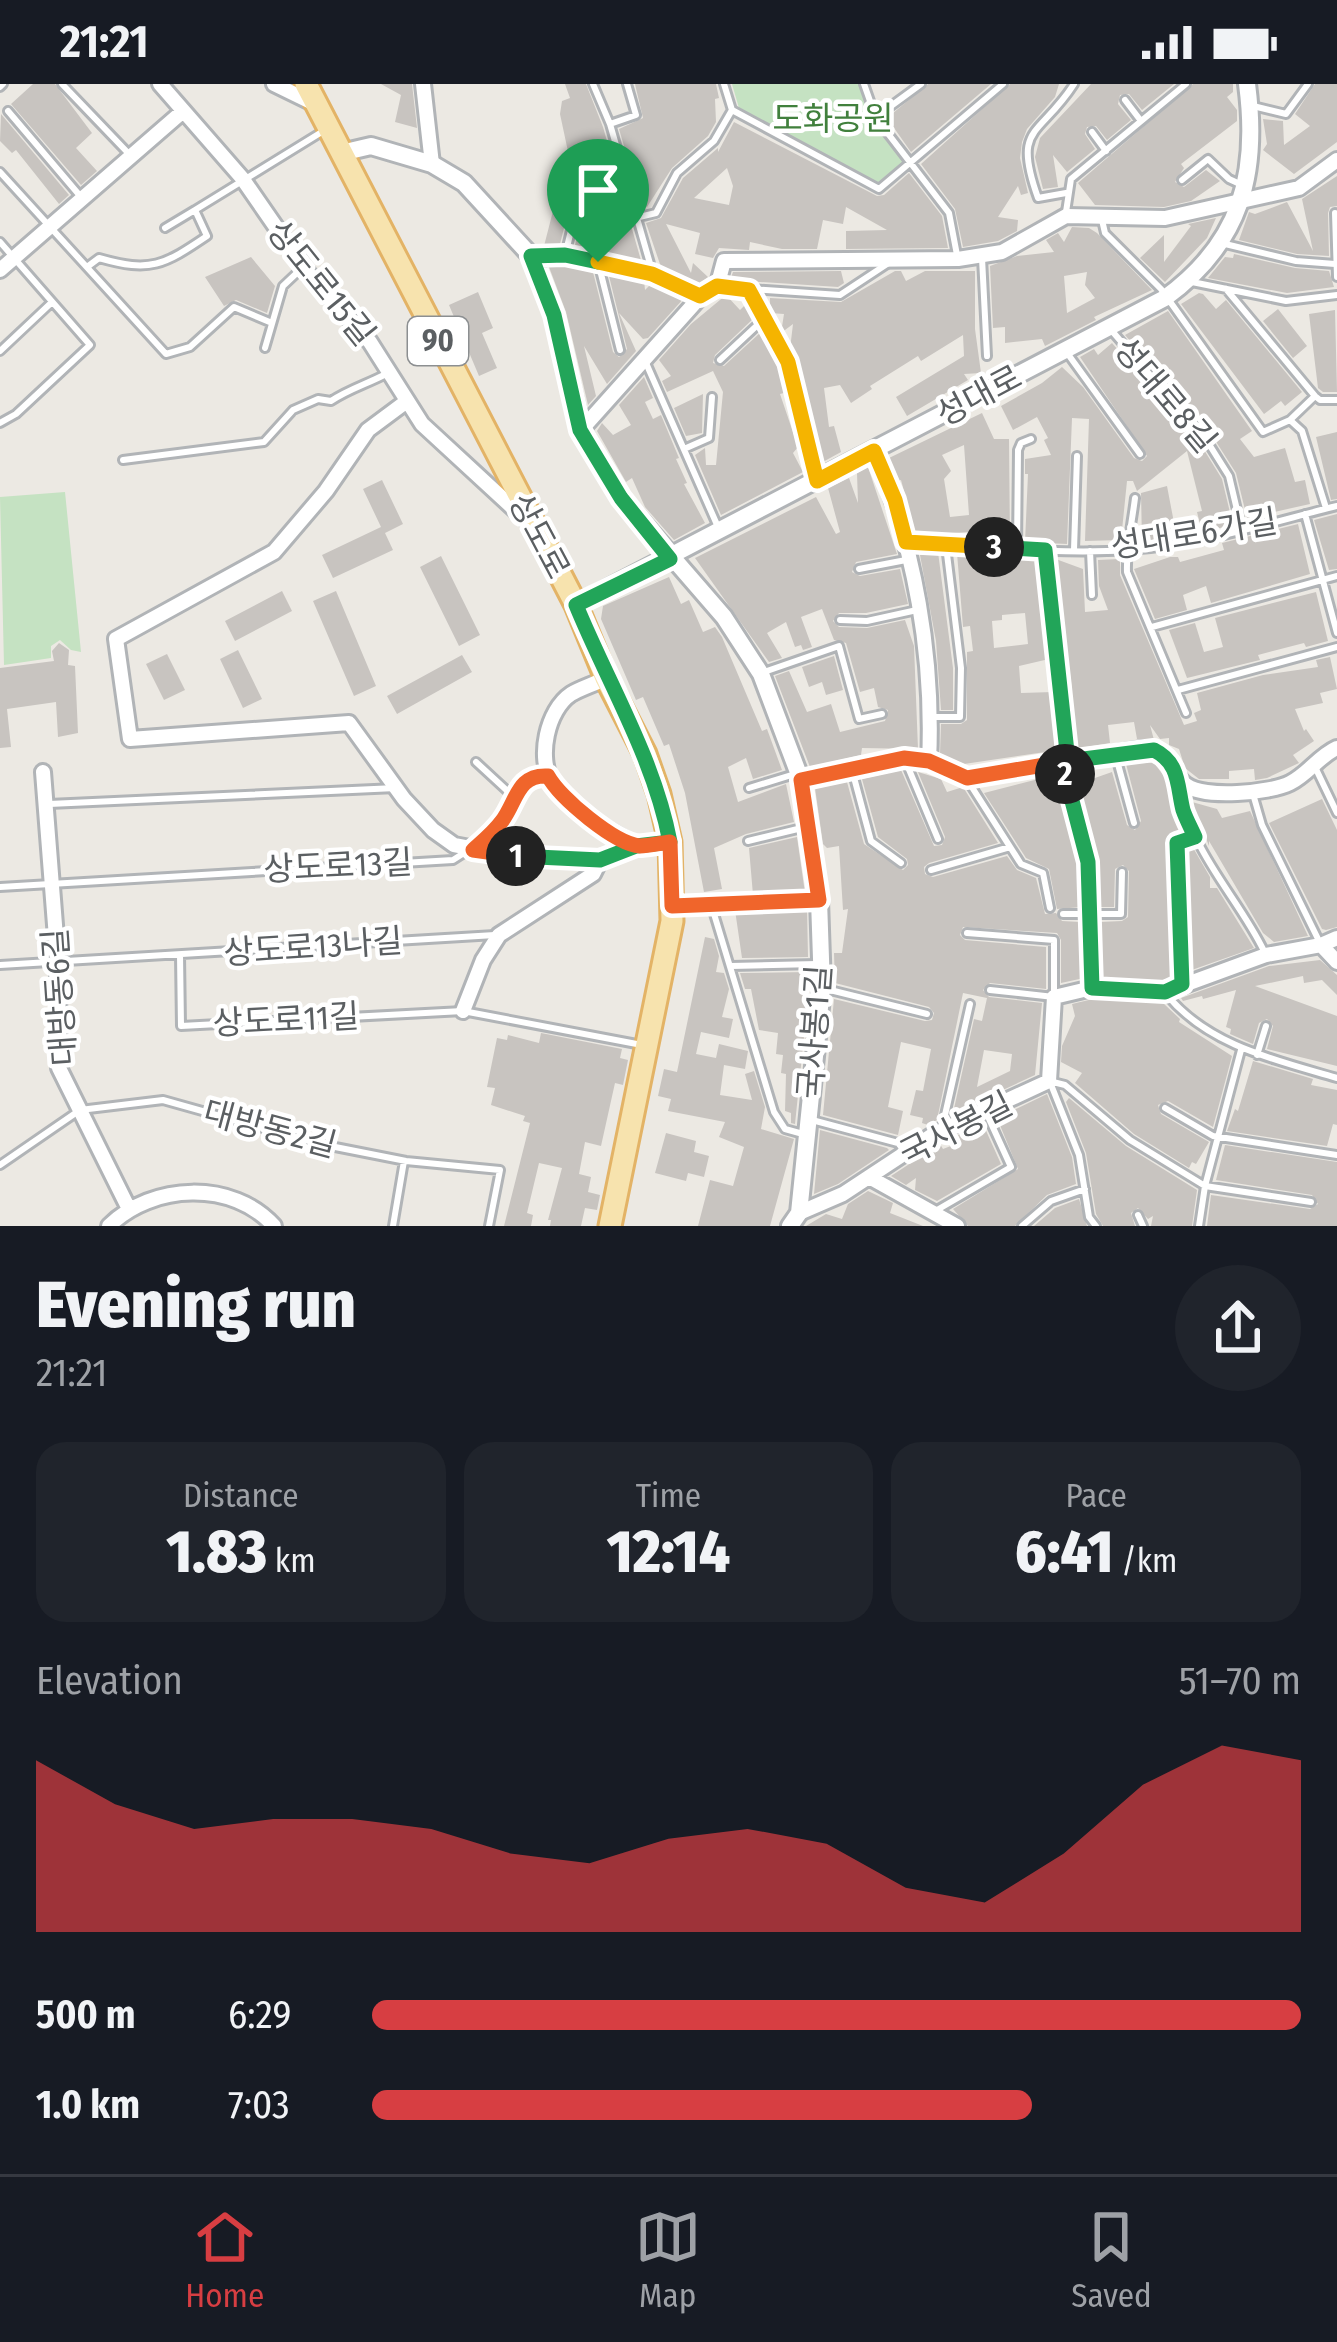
<!DOCTYPE html>
<meta charset="utf-8">
<style>
:root{--surface:#171b24;--page:#20242c;--text:#f1f3f6;--muted:#9ea1a6;--line:#363941;--accent:#d73e42}
body{margin:0;font-family:"Fira Sans Condensed","Noto Sans KR",sans-serif;background:var(--page);color:var(--text);height:100vh;display:flex;flex-direction:column;font-size:45px;white-space:nowrap}
*{box-sizing:border-box;margin:0}
p{font-size:39px;color:var(--muted)}
.icon{flex:none;width:66px;height:66px;fill:none;stroke:currentColor;stroke-width:2;stroke-linecap:round;stroke-linejoin:round}
.map{position:relative;height:1142px;overflow:hidden}
.drawer{display:flex;flex-direction:column;background:var(--surface);flex:1}
.drawer>*{flex:none}
.pin{position:absolute;display:grid;place-items:center;width:102px;height:102px;color:#fff;margin:-123px -51px;border-radius:50% 50% 50% 0;rotate:-45deg;box-shadow:0 0 12px #0007}
.pin .icon{rotate:45deg}
.km{position:absolute;width:60px;height:60px;margin:-30px;border-radius:50%;background:#222;color:#fff;font-size:33px;line-height:60px;text-align:center}
.round{display:grid;place-items:center;flex:none;width:126px;height:126px;border-radius:63px;background:var(--page)}
.head{display:flex;align-items:center;justify-content:space-between;height:204px;padding:0 36px}
h1{font-size:66px;font-weight:800;line-height:90px}
.stats{display:grid;grid-template-columns:repeat(3,1fr);gap:18px;height:204px;padding:12px 36px}
.stats div{display:grid;align-content:center;border-radius:30px;background:var(--page);text-align:center}
.stats b{font-size:60px;font-weight:800}
.stats small{font-size:33px;font-weight:400}
.stats p{font-size:33px}
.chart{height:336px;padding:24px 36px}
.chart p{display:flex;justify-content:space-between}
.chart svg{width:100%;height:216px;margin-top:12px;fill:var(--accent);opacity:.7}
ul{padding:0 36px;list-style:none;font-size:39px}
li{display:grid;grid-template-columns:192px 144px 1fr;align-items:center;height:90px}
li i{height:30px;border-radius:15px;background:var(--accent)}
.status{display:flex;justify-content:space-between;align-items:center;height:84px;padding:0 60px;background:var(--surface);direction:ltr}
.status svg{height:33px;fill:currentColor}
.dock{display:flex;justify-content:space-around;align-items:center;height:168px;border-top:3px solid var(--line);background:var(--surface);font-size:33px;color:var(--muted)}
.dock a{display:grid;justify-items:center;gap:6px}
.dock .on{color:var(--accent)}
.map>svg:first-child{display:block}
</style>
<div class="status"><b>21:21</b><svg viewBox="0 0 49 12"><path d="M0 12V9h3v3zM5 12V6h3v6zM10 12V3h3v9zM15 12V0h3v12zM26 1h20v11H26zM47 4h2v5h-2z"/></svg></div>
<div class="map">
<svg width="1337" height="1142" viewBox="0 0 1337 1142">
<rect width="100%" height="100%" fill="#ece9e3"/>
<path fill="#c5e2c2" d="M732,0H862L873,36L904,79L879,100L739,24Z
M65,408L81,568L71,566L60,556L51,562V574L4,581L0,413Z"/>
<path fill="#c8c4c0" fill-rule="evenodd" d="M33,0H55L92,49L76,64L97,87L81,101L11,20Z
M381,0H412L417,44L395,38L401,11Z
M565,0H586L603,43L642,180L574,165L587,112L581,103L573,108L559,164L544,162L563,88L573,91L560,30L562,17L570,14Z
M635,0H716L719,14L715,15L716,38L708,52L672,84L647,123L641,120L619,45L643,34Z
M928,0H991L911,68L887,34Z
M1010,0H1059L1055,13L1027,45L1022,58L1020,74L1028,109L1021,111L1018,102L998,133L1018,136L1017,147L998,157L963,163L955,125L921,80Z
M1091,0H1174L1142,26L1129,10L1120,11L1118,20L1131,36L1107,56L1096,42L1087,43L1085,50L1095,65L1067,88L1053,71L1058,103L1043,105L1035,73L1040,54Z
M1193,0H1233V8L1227,13L1237,26V37L1181,80L1184,84L1175,98L1184,103L1206,86L1220,97L1191,117L1164,123L1095,121L1078,99Z
M1315,0H1337V58L1294,90L1263,66L1267,60L1263,35L1283,37L1284,61L1310,42L1295,30Z
M1,30L69,111L59,120L16,66L12,69L0,57Z
M734,38L877,112L884,111L909,89L942,132L948,164L846,165V147L887,146L846,123L843,140L823,136L817,165H782L750,158L749,166L719,164L713,174L695,170L700,149L666,140L691,189L693,179L708,193L696,202L662,186L646,139L661,134L683,94L718,64V68ZM727,84L733,102L729,121L694,114Z
M1337,92V122L1330,123L1328,129L1329,172L1297,170L1239,156L1249,128L1255,130L1287,118L1313,167L1302,115Z
M1216,134L1207,154L1165,198L1140,174L1164,151V178L1191,142L1188,140Z
M1072,143L1089,144L1097,149L1152,206L1094,233L1096,236L1045,262L1042,255L1005,259V243L993,244L990,182L1017,172L1054,168L1046,156L1058,149L1064,158ZM1087,188L1085,201L1095,214L1067,229L1064,192Z
M1234,170L1295,184L1329,187L1334,203L1287,209L1208,194L1225,173L1233,174Z
M251,173L275,202L267,229L236,216L224,222L205,193Z
M564,179L592,184L613,268L619,273L627,265L608,188L644,196L645,206L653,198L685,213L648,254L643,255L619,229L636,267L607,300L584,262L596,312L588,321L566,228L549,183Z
M841,187L844,199L838,203L730,196L733,188Z
M895,187H901L906,197L925,187H975V245L981,289L964,290L968,296L907,332L896,313L964,272L963,251L921,277L918,272L870,302L872,305L851,319L840,301L824,304L829,343L834,342L841,368L821,379L790,265L793,240L781,249L784,230L770,229V214L841,218Z
M478,208L493,244L482,249L497,284L479,292L449,221Z
M1199,209L1203,210L1216,225L1226,216L1302,308L1285,322L1281,317L1264,330L1181,220Z
M726,211L740,226L745,221L755,233L715,271L713,279L724,282L761,248L781,280L788,308L780,310L798,363L793,369L803,388L721,431L695,371L705,364L706,381H716L723,308L713,287L667,308L662,297L671,292L659,276L691,240Z
M1278,225L1307,262L1293,274L1263,237Z
M1335,226L1337,308H1323L1318,304L1309,230Z
M1168,227L1252,347L1240,355L1254,373L1285,364L1295,398L1305,396L1310,420L1247,434L1236,389L1213,353L1125,251Z
M1112,259L1201,361L1222,395L1233,441L1202,448L1197,428L1202,427L1187,367L1137,407L1133,397H1127L1121,456L1085,457L1089,335L1072,334L1067,460L1025,458L1028,390H1025V375L1051,371L1044,356L1048,354L1037,333L1013,346L1001,322L1042,299L1062,283L1083,303L1134,374L1142,377L1147,372L1080,273L1094,265L1098,271Z
M644,293L653,314L645,318L653,335L661,331L679,374L676,375L687,399L684,400L705,439L674,456L645,423L632,394L626,398L597,347L602,339L613,351L631,341L619,321Z
M703,310L702,349L686,352L674,324Z
M982,329L994,355H1009L1010,457L970,455V448L916,451L901,396L898,397L889,374ZM964,361L969,431L950,433L944,395L951,387L942,371Z
M1337,348V415L1331,416L1316,353Z
M868,383L897,470L856,478L852,488L860,492L900,485L908,520L866,529H839L833,537L839,543L867,544L905,536L914,562L918,665L862,664L861,671L810,683L775,592L789,587L807,628L831,620L840,648L885,637L888,626L878,623L874,604L860,608L846,559L834,556L822,525L801,533L812,563L803,566L801,561L795,563L786,538L767,549L782,574L769,578L695,474L816,413L836,450L840,448L828,404L849,394L858,419L857,389Z
M382,396L403,440L385,449L393,466L333,494L322,471L381,443L363,405Z
M1167,402L1175,444L1157,448L1156,456L1142,457L1141,409Z
M1337,430V485L1329,486L1314,436Z
M1298,440L1310,490L1211,519L1206,502L1183,511L1187,526L1155,535L1134,485L1170,473H1178L1180,478L1224,466L1222,459Z
M938,468L953,584V626H941L936,557L920,471Z
M957,469L1038,474L1049,575L1019,582L1021,609L1053,608L1059,666L964,680L940,670L941,640H961L967,636V568L973,567L970,542L963,543ZM1025,529L1028,560L994,564L992,537L1002,536V531Z
M441,472L480,551L459,562L420,483Z
M1053,474L1083,485L1085,528L1108,526L1099,502L1098,476L1120,475V491L1184,641L1197,637L1194,629L1201,626L1197,609L1263,591L1318,583L1316,576L1330,573L1337,605L1320,609L1323,619L1295,625L1304,647L1306,645L1314,657L1293,671L1299,679L1267,694L1255,696L1254,685L1229,687V695H1199L1185,684L1179,665L1169,661V654L1160,655L1150,641L1154,656L1137,655L1134,638L1108,641L1110,659L1074,665L1068,606H1072L1068,573H1064Z
M669,493L681,520L689,516L703,548L715,543L722,553L762,647L767,645L782,686L753,695L746,674L728,683L738,718L786,700L794,738L746,750L714,764L722,805L704,808L685,709L669,660L664,662L643,613L636,616L601,535L603,522Z
M282,507L292,527L235,557L225,537Z
M336,507L376,602L354,612L313,517Z
M1316,508L1328,557L1306,563L1304,559L1258,571L1260,576L1187,594L1169,546L1195,539L1204,568L1223,563L1215,534Z
M59,559L69,566L68,581L75,582L78,649L58,653L56,618L7,625L11,663L0,664V584L54,577L52,567Z
M238,566L262,615L243,624L220,575Z
M167,570L185,606L164,616L146,580Z
M462,571L472,588L397,630L387,612Z
M834,572L843,606L826,611L822,598L809,603L802,583Z
M1142,676L1155,680L1171,702L1185,748L1170,758L1174,893L1163,897L1099,893L1100,838L1122,837L1128,833L1129,787L1123,781L1115,785L1114,823H1097L1095,777L1073,691L1090,689L1092,695L1112,688L1127,741L1135,746L1141,737L1126,680Z
M901,686L934,762L942,761L945,753L918,688L941,695L947,708L963,703L998,759L929,779L924,783L925,790L933,793L1007,772L1017,786L1036,794L1045,830L1056,829L1062,837L1080,838L1084,894L1061,899V856L1057,849L963,843L960,851L965,856L1046,863V905L990,899L983,906L989,913L1042,919L1035,991L953,1029L974,935L982,937L987,914L963,909L937,1036L928,1041L922,1039L923,1034L910,1031L916,1006L923,1007L931,965L901,958L888,1023L903,1027L898,1051L823,1031L834,915L925,937L932,936L934,929L929,923L835,899L834,869H842L848,825L843,826L839,762L827,764L823,760L815,704L847,698L864,760L903,786L908,781L907,775L878,753L862,695ZM984,966L1012,970L1010,987L977,1003Z
M1058,690L1081,779L1082,823L1057,825L1049,785L1026,774L984,709Z
M1322,715L1337,746V843L1326,846L1322,845L1269,739Z
M1192,718L1217,725L1222,734L1250,727L1308,852L1274,858L1263,849L1209,757V762Z
M797,753L805,809L753,811L749,764Z
M1192,762L1210,793V804H1217L1254,864L1189,887L1185,764Z
M807,824L808,873L742,874L735,826Z
M705,853L714,855L719,872L716,888L724,889L729,905L722,933L733,935L729,954L701,948L696,970L716,974L719,960L748,967L745,985L724,981L720,1011L752,1016L745,990L754,987L765,1023L761,1045L794,1055L770,1142H698L710,1096L733,1102L744,1063L719,1053L725,1038L668,1027L671,1015L658,1012L664,985L677,988Z
M1320,876L1337,891V911L1322,896L1304,899L1303,892L1255,902L1337,932V982L1267,965L1273,942L1267,935L1259,939L1253,960L1230,950L1231,945L1226,943L1236,906L1203,915L1202,912L1183,917L1181,914L1269,882Z
M809,888V904L795,1040L791,1039V1029L785,1027L786,990L781,989L783,971L776,970L778,949L759,946L751,905H745L740,889Z
M1093,915L1163,919L1180,935L1179,938L1232,972L1213,1043L1168,1017L1158,1021L1161,1030L1209,1058L1196,1080L1192,1078L1189,1084L1134,1050L1075,999L1082,989L1061,978L1062,962L1075,932L1072,920Z
M541,949L622,965L620,974L628,976L623,1001L615,999L601,1062L585,1058L579,1090L591,1093L588,1108L600,1111L597,1126L585,1124L581,1142H550L551,1136H548L562,1084L539,1079L527,1129L533,1131L531,1142H504L530,1039L523,1037L525,1032L491,1021L495,1004L487,1003L497,954L507,956L508,951L539,959Z
M1253,977L1313,995L1311,1001L1337,1006V1041L1333,1040L1327,1062L1227,1047L1235,1025L1238,1027Z
M1047,1010L1072,1073L1076,1100L1047,1111L1015,1142H968L953,1125L1018,1085L997,1034Z
M1069,1014L1126,1062L1197,1106L1192,1142H1151L1153,1132L1148,1135L1138,1124L1131,1129L1135,1142H1103L1096,1130L1086,1069L1066,1018Z
M983,1040L1001,1080L937,1117L915,1106L916,1094L906,1101L891,1092L940,1060L943,1065L961,1058L958,1051Z
M820,1046L887,1064L889,1066L838,1100L814,1110Z
M666,1049L696,1057L694,1068L709,1072L704,1093L688,1089L686,1097L655,1089Z
M1225,1061L1337,1078V1142H1207L1211,1111L1310,1125L1318,1120L1312,1111L1216,1096Z
M868,1107L893,1119L890,1129L923,1142H806L826,1130L842,1135L848,1120Z
M1079,1115L1087,1142H1034L1055,1124Z"/>
<g fill="none" stroke-linecap="round" stroke-linejoin="round">
<g stroke="#b1b4b7" stroke-width="12">
<path id="service" d="M62,0L130,71
M593,0L610,40L653,190
M724,0L732,26
M864,0L876,34L949,129L957,171
M0,3L3,0
M1125,16L1141,37
M1253,22L1286,30L1308,0
M732,26L879,105L1003,0
M8,27L81,113
M876,33L921,0
M610,40L636,31L627,0
M1092,48L1106,67
M0,88L166,270L190,263L234,223L272,239
M1182,96L1208,75L1229,95L1242,101
M1066,109L1038,114C1012,41 1039,54 1074,0
M1066,128L1071,95L1186,0
M1335,129L1337,193
M635,134L656,129L677,89L714,57L732,26
M1102,136L1105,149L1161,205L1263,348L1290,336L1315,312
M165,144L195,126
M0,158L90,261L16,330L0,339
M1221,159L1296,177L1335,180
M565,171L580,110
M537,172L565,171L653,190L697,211
M982,174L987,272
M598,178L620,266
M87,183L99,174C151,189 164,181 207,152L195,126L325,46
M1192,198L1286,217L1337,211
M721,203L840,211L890,178
M1226,205L1315,312L1320,316H1337
M749,206L788,277L816,393
M1112,247L1207,357L1229,392L1242,447
M265,264L283,202L301,185
M1065,266L1140,370
M0,267L51,219
M720,276L765,234
M646,279L718,443
M1290,336L1302,347L1326,424
M684,365L709,354L712,313
M123,376L264,358L293,326L318,315L331,317C349,305 367,300 386,290
M1135,414C1132,439 1126,463 1127,488L1186,629
M1305,430L1337,549
M908,458C981,462 1056,471 1129,466C1200,461 1269,439 1337,422
M1017,465L1018,366L1021,359L1031,355
M1045,466L1068,677L1065,691L1088,778L1092,901
M1074,466L1077,372
M1090,467L1092,511
M859,485L906,476
M840,536L867,537L917,526
M1152,543L1337,492
M764,588L839,562L859,635L882,630
M1178,606L1337,563
M931,633H960L961,584L946,462
M1116,673L1134,739
M905,676L938,755
M476,678L514,713
M1315,683L1337,729
M852,686L871,757L901,779
M968,697L1021,780L1043,789L1050,824
M1181,699C1185,763 1237,811 1264,867
M749,704L798,689
M1253,710L1262,741L1321,861
M49,720L396,704
M748,757L806,743
M478,761L499,742L525,697L544,691
M931,786L1010,763
M0,803L453,776L467,767
M711,820L774,1028L785,1045L803,1050
M678,821L815,816
M1063,830H1121L1122,788
M967,849L1054,856V913L990,906
M180,871L181,942L463,927L642,961
M0,881L495,851
M731,882L817,880
M1182,900L1177,759L1195,753
M826,905L927,930
M1167,911C1209,962 1276,976 1337,994
M1257,971L1266,942
M1050,998L1079,1071L1089,1133L1096,1142
M1053,998L1065,1001L1130,1056L1205,1102L1311,1118
M1165,1024L1213,1052L1337,1071
M812,1036L898,1059L905,1068
M949,1038L945,1031L970,920
M0,1081L80,1026L163,1016L320,1060L406,1077L500,1086L489,1142
M937,1126L1011,1083L985,1026
M1138,1131L1143,1142
M393,1142L404,1077
M1022,1142L1051,1117L1085,1105
M1199,1142L1205,1102L1241,966"/>
</g>
<g stroke="#b1b4b7" stroke-width="20">
<path id="minor" d="M160,0L242,94L307,188L370,258L422,340L525,435
M274,0L317,21
M423,0L432,80
M0,186L182,28
M407,317L368,346L326,407L274,468L116,555L130,655L349,639L404,715L433,746L454,761L507,771L600,776L636,762L670,758
M581,346L701,212L717,203L724,177L958,175L1002,168L1066,132L1165,134L1299,104L1337,76
M874,367C915,462 934,574 929,678
M606,594C595,600 581,604 571,610C547,626 537,674 552,698C570,727 608,746 636,762
M43,688L58,879L59,984L129,1125
M801,696L904,674L929,678L967,693L1143,665L1162,670C1170,680 1176,694 1186,701C1204,715 1270,709 1290,699C1308,690 1319,672 1337,664
M1321,861L1337,878
M463,927L483,876L499,851L593,790L600,776
M869,1093L957,1142
M799,1129L843,1110L934,1050L1049,997L1054,913L1092,904L1165,908L1266,871L1321,861L1337,854
M109,1142C152,1099 233,1096 274,1142"/>
</g>
<g stroke="#b1b4b7" stroke-width="22">
<path id="tertiary" d="M341,69L371,62L432,80L464,99L531,172L554,231L581,346L621,414L724,533L761,590L801,696L819,816L822,904L799,1129L790,1142
M576,521L1165,214C1241,159 1259,90 1247,0"/>
</g>
<g stroke="#e3b366" stroke-width="27">
<path id="primary" d="M306,0L576,521L606,594L645,670L659,710L670,758L672,837L610,1142"/>
</g>
<use href="#service" stroke="#fff" stroke-width="6"/>
<use href="#minor" stroke="#fff" stroke-width="14"/>
<use href="#tertiary" stroke="#fff" stroke-width="16"/>
<use href="#primary" stroke="#f7e3ae" stroke-width="21"/>
</g>
<g fill="none" stroke-linecap="round" stroke-linejoin="round">
<g stroke="#fff" stroke-width="24">
<path id="split-1" d="M516,772L600,776L636,762L670,758C654,674 608,599 576,521L670,475L621,414L580,346L554,231L531,172L565,171L598,178"/>
</g>
<g stroke="#fff" stroke-width="24">
<path id="split-2" d="M516,772L473,766C483,757 494,748 502,737C517,717 517,690 548,692C560,714 615,760 640,762C649,762 661,759 670,758L672,822L819,816L801,696L904,674L929,677L967,694L1068,677L1065,690"/>
</g>
<g stroke="#fff" stroke-width="24">
<path id="split-3" d="M994,463L1045,466L1068,677L1154,666C1180,679 1177,702 1183,726C1186,735 1191,744 1195,753L1177,759L1182,900L1165,908L1092,904L1088,778L1065,690"/>
</g>
<g stroke="#fff" stroke-width="24">
<path id="split-4" d="M598,178L652,190L700,212L717,202L749,206L788,278L817,397L874,367L895,416L906,458L994,463"/>
</g>
<use href="#split-1" stroke="#22a559" stroke-width="15"/>
<use href="#split-2" stroke="#f0652b" stroke-width="15"/>
<use href="#split-3" stroke="#22a559" stroke-width="15"/>
<use href="#split-4" stroke="#f5b400" stroke-width="15"/>
</g>
<g text-anchor="middle" dominant-baseline="central" stroke-width="9" stroke-linejoin="round" paint-order="stroke">
<rect fill="#fff" stroke="#8c8f91" stroke-width="3" x="408" y="233" width="60" height="48" rx="9"/>
<g font-size="30" font-weight="bold" fill="#5b5f62">
<text x="438" y="257">90</text>
</g>
<g font-size="33" fill="#41803d" stroke="#fff">
<text x="833" y="35">도화공원</text>
</g>
<g font-size="33" fill="#5b5f62" stroke="#fff">
<text transform="translate(321 199) rotate(51)">상도로15길</text>
<text transform="translate(1165 311) rotate(50)">성대로8길</text>
<text transform="translate(979 312) rotate(-28)">성대로</text>
<text transform="translate(1194 450) rotate(-9)">성대로6가길</text>
<text transform="translate(539 452) rotate(62)">상도로</text>
<text transform="translate(338 782) rotate(-3)">상도로13길</text>
<text transform="translate(313 863) rotate(-4)">상도로13나길</text>
<text transform="translate(60 913) rotate(-94)">대방동6길</text>
<text transform="translate(286 936) rotate(-3)">상도로11길</text>
<text transform="translate(815 948) rotate(-86)">국사봉1길</text>
<text transform="translate(270 1045) rotate(15)">대방동2길</text>
<text transform="translate(956 1045) rotate(-27)">국사봉길</text>
</g>
</g>
</svg>
<div class="pin" style="left:598px;top:178px;background:#1e9e55"><svg class="icon" aria-label="arrive" viewBox="0 0 24 24"><path d="M6 21V4h12l-3 4 3 4H6"/></svg></div>
<b class="km" style="left:516px;top:772px">1</b>
<b class="km" style="left:1065px;top:690px">2</b>
<b class="km" style="left:994px;top:463px">3</b>
</div>
<section class="drawer">
<div class="head"><div><h1>Evening run</h1><p>21:21</p></div><a class="round"><svg class="icon" aria-label="share" viewBox="0 0 24 24"><path d="M12 15V3M7 8l5-5 5 5M5 13v7h14v-7"/></svg></a></div>
<div class="stats">
<div><p>Distance</p><b>1.83<small> km</small></b></div>
<div><p>Time</p><b>12:14</b></div>
<div><p>Pace</p><b>6:41<small> /km</small></b></div>
</div>
<div class="chart"><p><span>Elevation</span>51–70 m</p>
<svg viewBox="0 0 160 44" preserveAspectRatio="none"><path d="M0 44V9L10 18L20 23L30 21L40 21L50 23L60 28L70 30L80 25L90 23L100 26L110 35L120 38L130 28L140 14L150 6L160 9V44z"/></svg>
</div>
<ul>
<li><b>500 m</b>6:29<i style="width:100%"></i></li>
<li><b>1.0 km</b>7:03<i style="width:71%"></i></li>
</ul>
</section>
<nav class="dock">
<a class="on"><svg class="icon" aria-label="home" viewBox="0 0 24 24"><path d="M3 11l9-7 9 7M6 9v11h12V9"/></svg>Home</a>
<a><svg class="icon" aria-label="map" viewBox="0 0 24 24"><path d="M3 6l6-2 6 2 6-2v14l-6 2-6-2-6 2zM9 4v14M15 6v14"/></svg>Map</a>
<a><svg class="icon" aria-label="saved" viewBox="0 0 24 24"><path d="M7 4h10v16l-5-4-5 4z"/></svg>Saved</a>
</nav>
